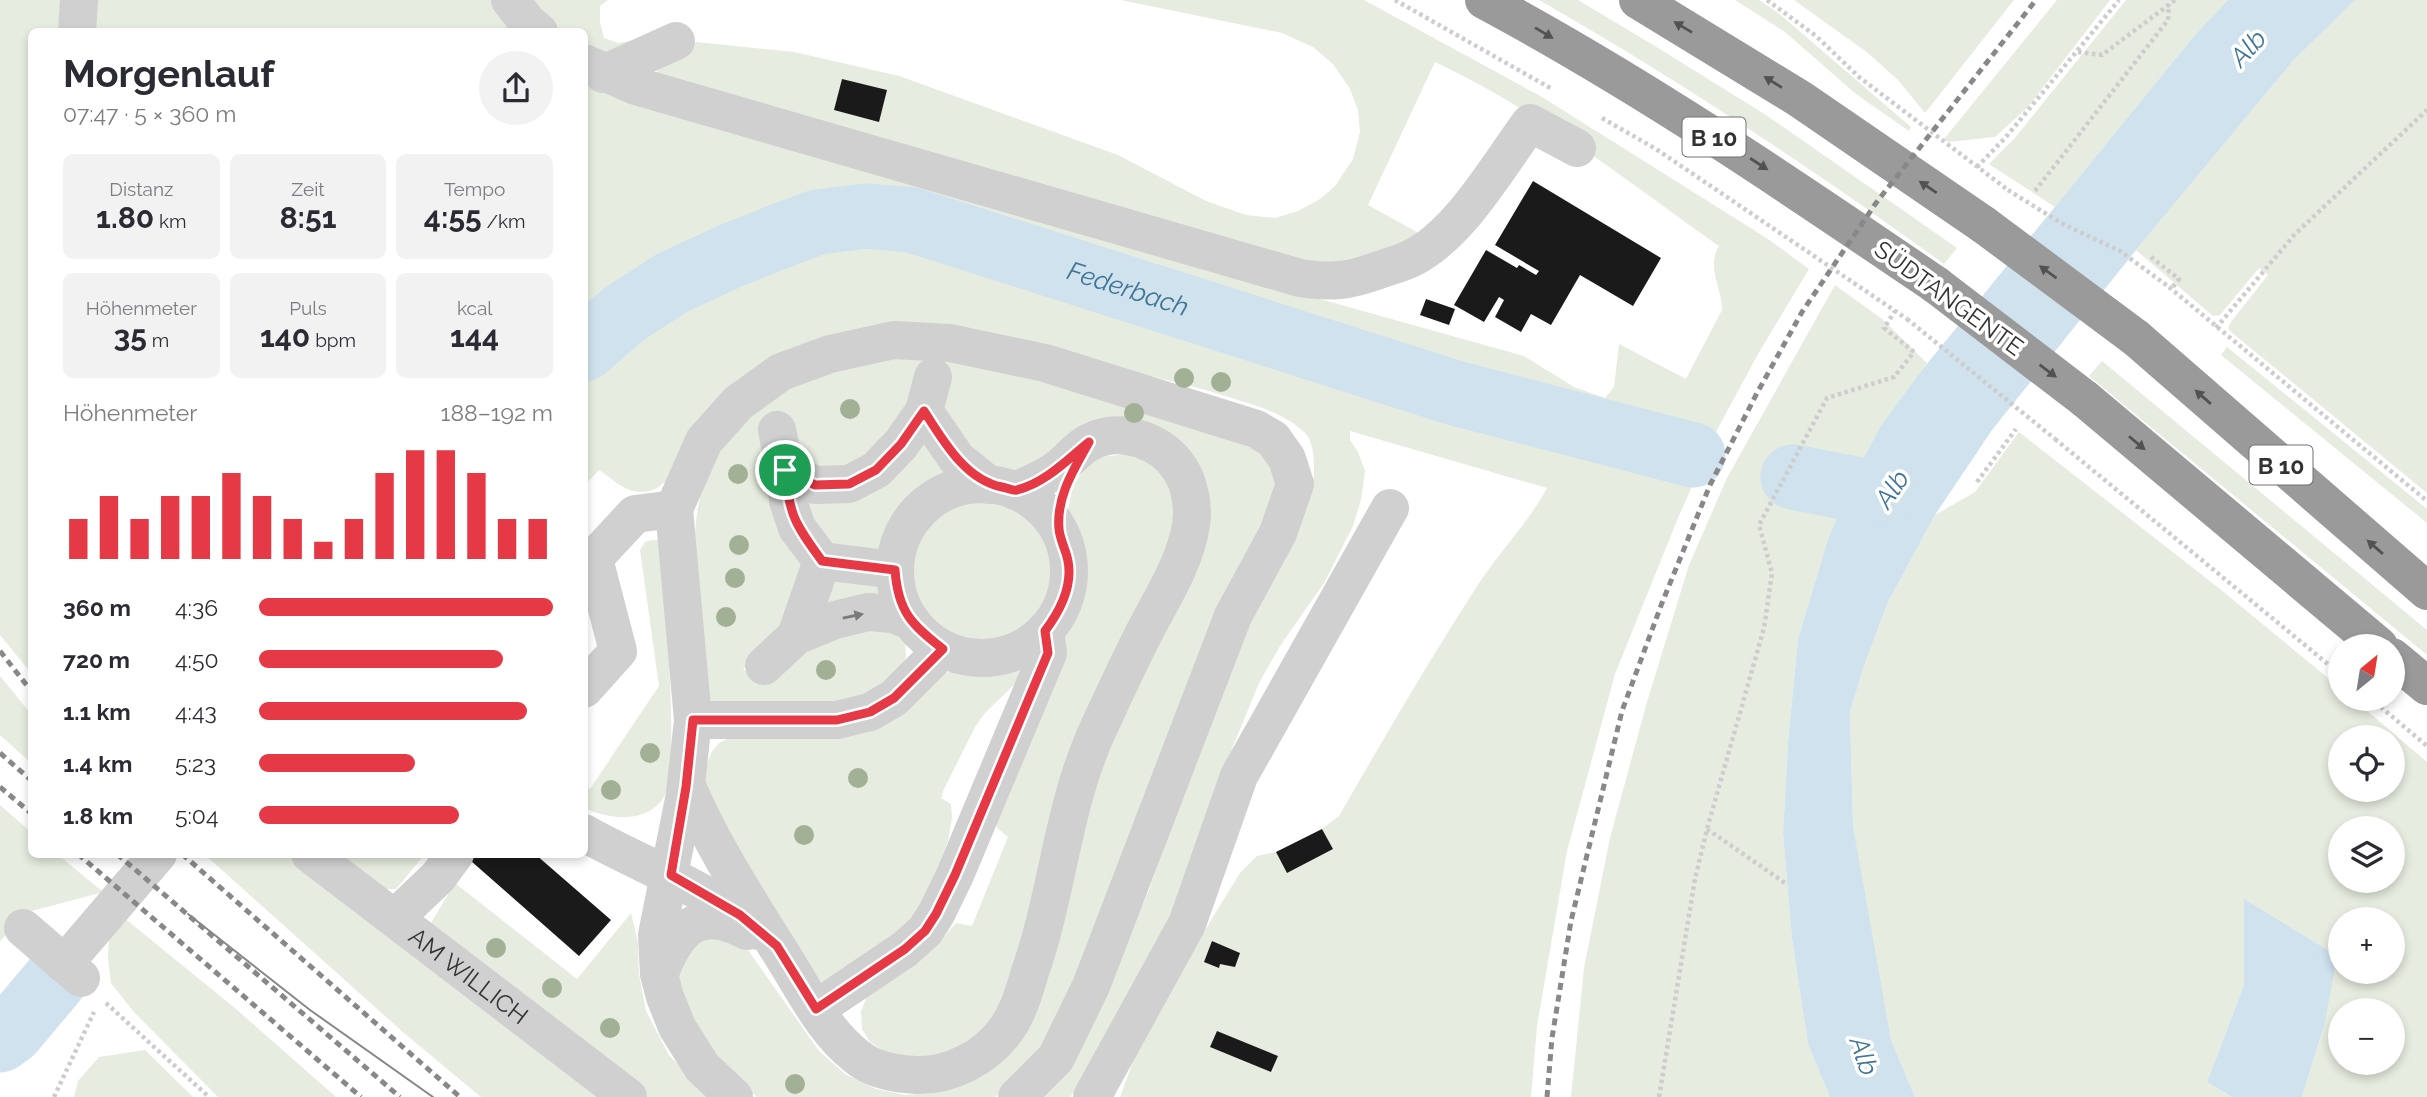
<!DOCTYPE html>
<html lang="de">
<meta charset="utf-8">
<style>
:root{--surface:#fff;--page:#f2f2f3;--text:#2b2b33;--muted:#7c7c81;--accent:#e63946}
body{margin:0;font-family:Raleway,sans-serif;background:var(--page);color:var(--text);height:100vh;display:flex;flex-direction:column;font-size:26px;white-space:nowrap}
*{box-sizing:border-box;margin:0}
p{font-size:23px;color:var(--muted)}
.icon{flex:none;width:38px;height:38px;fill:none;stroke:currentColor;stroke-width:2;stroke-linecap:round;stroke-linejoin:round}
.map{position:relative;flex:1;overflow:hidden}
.sheet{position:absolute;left:28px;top:28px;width:560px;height:830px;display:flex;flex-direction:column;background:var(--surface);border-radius:10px;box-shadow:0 4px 10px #0003}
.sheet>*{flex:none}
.needle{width:46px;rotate:30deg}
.buttons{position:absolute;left:2328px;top:634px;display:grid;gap:14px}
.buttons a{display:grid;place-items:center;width:77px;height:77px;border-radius:50%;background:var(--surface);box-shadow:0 4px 10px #0003;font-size:35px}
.pin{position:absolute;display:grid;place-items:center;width:60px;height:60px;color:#fff;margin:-30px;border:4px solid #fff;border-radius:50%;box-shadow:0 2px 7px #0007}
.round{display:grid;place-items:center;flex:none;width:74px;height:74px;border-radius:37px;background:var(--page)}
.summary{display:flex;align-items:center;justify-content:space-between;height:119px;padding:0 35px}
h1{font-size:38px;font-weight:700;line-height:52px}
.metrics{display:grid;grid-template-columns:repeat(3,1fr);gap:10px;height:119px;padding:7px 35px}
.metrics div{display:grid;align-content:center;border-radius:10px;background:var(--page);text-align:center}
.metrics b{font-size:30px;font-weight:700}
.metrics small{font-size:19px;font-weight:400}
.metrics p{font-size:19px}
.chart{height:196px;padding:14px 35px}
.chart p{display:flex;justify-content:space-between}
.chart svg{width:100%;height:126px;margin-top:7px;stroke:var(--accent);stroke-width:6}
ul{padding:0 35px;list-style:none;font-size:23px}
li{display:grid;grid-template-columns:112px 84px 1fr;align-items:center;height:52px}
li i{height:18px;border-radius:9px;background:var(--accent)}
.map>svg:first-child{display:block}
</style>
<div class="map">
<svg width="2427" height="1097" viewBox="0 0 2427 1097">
<rect width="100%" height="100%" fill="#fff"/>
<path fill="#e6ecdf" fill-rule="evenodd" d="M0,0H62L60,31L32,32V435L28,485L32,513L31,673L0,635Z
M92,0H493L522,32H90Z
M528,0H608L600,6V22L604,38L618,43L652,37L610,53L585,51L584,32L553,31Z
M1121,0H1364L1542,97L1768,239L1809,269L1758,354L1718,428L1678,518L1615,674L1567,851L1537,1026L1531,1097H1120L1146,1026L1240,873L1257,856L1276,852L1333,849L1322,829L1339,816C1384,738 1430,659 1479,583C1500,551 1529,522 1547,488L1350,431V440L1358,452L1365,471L1361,500L1353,526L1324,583L1280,646L1259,683L1222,773L1185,896L1079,1085L1070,1097H1036L1128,937L1149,890L1175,816L1187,768L1314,477C1314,463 1315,442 1304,432C1284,413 1257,406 1232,398C1112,360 984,348 859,329L656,489C629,498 620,484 599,470L585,485V78L1284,289L1524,356L1574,387L1605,398L1614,387L1619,344L1686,379L1722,310C1722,287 1706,268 1719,246C1627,181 1538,110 1435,62L1368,205L1422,235L1412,244L1319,266L651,78L668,60L696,42L794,52L899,76L1118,155L1206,201L1246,215L1275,218L1298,211L1320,199L1335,186L1353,159L1360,132L1358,110L1350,89L1333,64L1313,47L1282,33ZM1217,1031L1278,1056L1272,1072L1210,1047Z
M1539,0H1578L1650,43L1766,115L1957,248L1944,264C1813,169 1679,80 1539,0Z
M1735,0H1759L1777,12L1911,127L1909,131L1856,94L1785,32Z
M1794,0H2014L1925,113L1898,80L1868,53Z
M2057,0H2110L2028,107L1995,137L1948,142L1944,139Z
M2126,0H2228L2194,36L2055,207L1989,164L2014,139Z
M2355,0H2427V493L2230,331L2228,328L2231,322L2268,275L2259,268L2220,315L2213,316L2136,250L2293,61Z
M1835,285L1882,319L1927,363L1880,427L1852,480L1827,542L1798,639L1788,741L1783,834L1792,939L1808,1044L1830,1097H1571L1584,968L1610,838L1647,702L1689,565L1727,478Z
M2227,347L2427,509V523L2221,355Z
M920,356L1014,373L1182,419L1258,451L1270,465L1277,485L1275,503L1051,1038L1009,1086L995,1097H757L725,1069L681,1003L677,960L699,930L743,943L819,1051L845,1074L876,1089L905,1095L931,1093L982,1072L1098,776L1211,506L1207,483L1199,467L1172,436L1020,474L1005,475L994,472L910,408L847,476L810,473C806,539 808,591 767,647C760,655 750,661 743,669L755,681L843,627L899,632L905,641L906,656L902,670L891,681L844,703L722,706L709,700L695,540C696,450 754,395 836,367C858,359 896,359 920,356Z
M2102,361L2427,630V655L2089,376Z
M2019,432L2220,589L2340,688V698H2352L2427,762V1097H2302L2325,1022L2244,900V985L2207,1082L2232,1097H1915L1891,1040L1872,941L1853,826L1850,712L1864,666L1888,602L1935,515L1975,492ZM2340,737H2392V789H2340ZM2340,828H2392V880H2340ZM2340,919H2392V971H2340ZM2340,1010H2392V1062H2340Z
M916,436L961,476L926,489L905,508L880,555L868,556L814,538L807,494Z
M1131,454L1161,467L1180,522L1020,959L991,1024L954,1050L932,1057L907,1058L884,1051L870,1042L862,1029L861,1011L868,994L942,939L956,923L972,926L1008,837L997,828L993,803L1079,590L1080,570L1077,542L1068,510L1073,486L1084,470L1099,457Z
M909 573a72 72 0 1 1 144 0a72 72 0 1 1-144 0Z
M652,540H659C664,609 673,679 671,748C671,763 672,781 665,795C650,824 609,820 585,808L584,784L590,789L659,686L640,550L645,542Z
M832,575L884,586L888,599L821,615Z
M1028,661L1020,679L985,713L975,727L944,789L941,798L951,804L952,818L948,841L939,865L910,924L828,982H821L812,977L705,810V770L711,753L719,743L731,737L746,739L806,738L943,674L952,671L1004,669Z
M0,676L31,714V763L0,735Z
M0,805L31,832L32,854H57L103,892L28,912L0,941Z
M204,854H292L615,1097H481L404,1033Z
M331,854H425L396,889H382Z
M455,883L577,979L631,913L638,943L639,974L646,1011L669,1055L709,1097H645L426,931Z
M123,917L236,1009L336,1097H218L133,1011L111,983L108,959L109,933Z
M145,1050L193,1097H74L78,1081L99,1057Z"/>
<path fill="#cfe2ee" d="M2228,0H2355L2293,61L2136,250L1992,430L1935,515L1888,602L1864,666L1850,712L1853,826L1891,1040L1915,1097H1830L1808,1044L1792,939L1783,834L1788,741L1798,639L1827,542L1852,480L1880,427L1918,375L2194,36Z
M2244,899L2337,956L2325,1022L2302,1097H2232L2207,1082L2244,985Z"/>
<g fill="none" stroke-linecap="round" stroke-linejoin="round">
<g stroke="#cfe2ee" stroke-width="65">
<path id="s1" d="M584,349L624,314L672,283L730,256L783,235L818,222L866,216L912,220L1455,393L1693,455"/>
<path d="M1793,477L1885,495"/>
<path d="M0,1040L11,1032L54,981"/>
</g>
</g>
<path fill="#1a1a1a" d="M842,79L887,90L879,122L834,110Z
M1533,181L1661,258L1633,306L1580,275L1551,325L1531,314L1521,332L1495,317L1504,300L1499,297L1484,322L1454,305L1486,250L1517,268L1519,265L1536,275L1539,271L1495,245Z
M1426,299L1455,309L1449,325L1420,315Z
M1322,829L1333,849L1287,873L1276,852Z
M477,854H535L611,920L579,956L471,861Z
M1212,941L1240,953L1235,967L1220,964L1219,968L1204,962Z
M1217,1031L1278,1056L1271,1072L1210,1047Z"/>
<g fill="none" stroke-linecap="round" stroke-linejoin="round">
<path stroke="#cdcdcd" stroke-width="4.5" stroke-dasharray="3.5 3.5" stroke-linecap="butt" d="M1395,0L1552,89
M1767,0L1816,36L1859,77L2008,190
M2078,52L2102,55L2175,0
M1602,118L1656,149L1907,319
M1977,167L2006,137L2119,0
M2035,191L2168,20L2169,4
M2151,257L2179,279L2171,289
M2169,287L2427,501
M2216,328L2295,234L2427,110
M2055,439L2340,674
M1977,482L2016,429
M2370,698L2427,746
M1707,829L1785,883
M106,1003L209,1097
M54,1097L94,1012
M1659,1097L1695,879L1707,829L1764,628L1772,573L1759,525L1827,398L1894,377L1914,352L1884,328L1895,311"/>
<g stroke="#d0d0d0" stroke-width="38">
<path d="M510,0L528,23L539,32"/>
<path d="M77,32L79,0"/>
<path d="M584,63L636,86L1300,278C1332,283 1348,281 1379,270C1390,266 1403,263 1414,257C1461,232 1498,166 1530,123L1577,148"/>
<path d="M603,74L676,41"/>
<path d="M924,411L957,459L989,485"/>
<path d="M777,430L785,470L788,501L797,528L822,561L895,570"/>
<path d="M785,470L815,485L849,484L876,470L901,444L924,411L933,377"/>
<circle cx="982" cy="571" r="87"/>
<path d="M584,569L635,514L674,509"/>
<path d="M796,636L822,561"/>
<path d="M764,666L796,636L835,620L868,612L893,614L911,621"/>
<path d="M584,689L618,651L594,559"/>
<path d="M693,720H837L870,712L894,698L943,649"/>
<path d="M686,784C713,848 751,905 787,963C807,995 826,1033 856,1056C872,1070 895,1074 916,1075C950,1076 985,1058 1005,1031C1018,1014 1024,992 1030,972C1057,895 1062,812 1095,736C1111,701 1127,666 1145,631C1162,598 1185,563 1191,525C1194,507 1190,485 1180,469C1162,441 1121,426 1090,442C1078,448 1070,459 1060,467C1046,478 1030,484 1015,491"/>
<path d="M584,833C643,866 707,888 759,931"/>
<path id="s2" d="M310,854L628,1097"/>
<path d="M395,918L438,877L455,854"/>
<path d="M23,928L81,978"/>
<path d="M64,964L158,854"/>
<path d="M660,973C677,928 699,905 747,931"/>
<path d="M816,1009L905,949L925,931L936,914L955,875L1048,653L1045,631"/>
<path d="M734,1097L702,1067L677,1027L665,997L659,974L657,935L685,794L693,720L674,509L704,441L738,403L781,372L830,354L894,340L950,343L1045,363L1256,429L1273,439L1287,459L1295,484L1278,533L1233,616L1091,986L1056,1058L1017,1097"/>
<path d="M1092,1097L1187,924L1239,776L1390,508"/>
</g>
<path stroke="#9a9a9a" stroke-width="38" d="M1484,0C1641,84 1789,185 1936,285
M1638,0L1800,99L1984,225
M2136,338L2427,591
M2085,399L2379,646
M2392,657L2427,686"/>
<path stroke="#888" stroke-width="2" d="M188,914L310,1010L433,1097"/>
<path stroke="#888" stroke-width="5" stroke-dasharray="7 5" stroke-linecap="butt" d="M0,651L32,692
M0,753L32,781
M0,787L32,814
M78,854L361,1097
M117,854L400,1097
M182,854L460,1097
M1547,1097L1552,1038L1571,921L1622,711L1662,603L1710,485L1757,393L1802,312L1876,203L2036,0"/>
<path stroke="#cdcdcd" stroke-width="4.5" stroke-dasharray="3.5 3.5" stroke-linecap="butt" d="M2008,190L2061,223L2120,251L2169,287
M1907,319L2055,439"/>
<path stroke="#9a9a9a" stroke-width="38" d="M1984,225L2136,338
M1936,285L2085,399"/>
</g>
<g fill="#a2b095">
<circle cx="1184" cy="378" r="10"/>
<circle cx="1221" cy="382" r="10"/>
<circle cx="850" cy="409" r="10"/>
<circle cx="1134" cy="413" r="10"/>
<circle cx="738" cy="474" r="10"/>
<circle cx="739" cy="545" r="10"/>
<circle cx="735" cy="578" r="10"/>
<circle cx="726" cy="617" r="10"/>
<circle cx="826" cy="670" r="10"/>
<circle cx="650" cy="753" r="10"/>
<circle cx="858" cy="778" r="10"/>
<circle cx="611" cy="790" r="10"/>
<circle cx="804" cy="835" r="10"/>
<circle cx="496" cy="948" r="10"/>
<circle cx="552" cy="988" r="10"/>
<circle cx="610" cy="1028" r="10"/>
<circle cx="795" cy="1084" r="10"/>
</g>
<defs><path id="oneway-solid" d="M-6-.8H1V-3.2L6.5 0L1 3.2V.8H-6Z" transform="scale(1.75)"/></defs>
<g fill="#525252">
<use href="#oneway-solid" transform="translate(1683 27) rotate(-149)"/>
<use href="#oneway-solid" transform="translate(1544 33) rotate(31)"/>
<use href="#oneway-solid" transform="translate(1773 82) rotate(-148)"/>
<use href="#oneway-solid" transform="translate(1759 164) rotate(33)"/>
<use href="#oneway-solid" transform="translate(1928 187) rotate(-146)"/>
<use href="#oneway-solid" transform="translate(2048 272) rotate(-144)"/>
<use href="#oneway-solid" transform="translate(2048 371) rotate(37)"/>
<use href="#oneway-solid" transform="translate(2203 397) rotate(-139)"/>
<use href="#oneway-solid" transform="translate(2137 443) rotate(40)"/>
<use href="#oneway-solid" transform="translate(2375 547) rotate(-139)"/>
</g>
<use fill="#7a7a7a" href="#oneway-solid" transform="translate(853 616) rotate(-12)"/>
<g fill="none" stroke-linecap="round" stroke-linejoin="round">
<g stroke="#fff" stroke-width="14">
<path id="route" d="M924,411C943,440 965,480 1002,487C1008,488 1013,491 1017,490C1045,483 1067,460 1089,442C1074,469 1056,497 1059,529C1060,540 1066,550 1068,561C1073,587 1060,611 1045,631L1048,653L955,875L936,914L925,931L905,949L816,1009L777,946L740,915L671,875L686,787L693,720H837L870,712L894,698L943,649C912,625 898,612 895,570L822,561C795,524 789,515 785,470L815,485L849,484L876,470L901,444Z"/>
</g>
<use href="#route" stroke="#e63946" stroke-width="9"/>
</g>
<g text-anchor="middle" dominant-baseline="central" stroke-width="7" stroke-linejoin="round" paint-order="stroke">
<g fill="#fff" stroke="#707070" stroke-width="2">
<rect x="1682.5" y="117.5" width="63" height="39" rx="5"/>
<rect x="2249.5" y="445.5" width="63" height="39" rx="5"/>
</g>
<g font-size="23" font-weight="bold" fill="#333">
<text x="1714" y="137">B 10</text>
<text x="2281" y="465">B 10</text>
</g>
<g font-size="24" fill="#333" stroke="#fff">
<text transform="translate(1949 298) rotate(36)">SÜDTANGENTE</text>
<text stroke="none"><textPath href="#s2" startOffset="200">AM WILLICH</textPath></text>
</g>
<g font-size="26" font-style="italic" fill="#3f7597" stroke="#fff">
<text transform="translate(2248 48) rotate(-47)">Alb</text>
<text stroke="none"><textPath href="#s1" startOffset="590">Federbach</textPath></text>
<text transform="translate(1892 489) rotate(-56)">Alb</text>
<text transform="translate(1864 1056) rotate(71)">Alb</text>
</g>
</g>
</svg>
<div class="buttons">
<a><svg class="needle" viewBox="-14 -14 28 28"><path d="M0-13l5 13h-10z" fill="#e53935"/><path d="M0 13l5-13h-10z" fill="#7c7c81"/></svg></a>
<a><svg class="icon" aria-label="locate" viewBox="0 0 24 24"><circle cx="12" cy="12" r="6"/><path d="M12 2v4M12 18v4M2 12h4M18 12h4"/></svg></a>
<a><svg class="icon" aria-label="layers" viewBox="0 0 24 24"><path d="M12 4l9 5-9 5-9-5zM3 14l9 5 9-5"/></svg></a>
<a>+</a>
<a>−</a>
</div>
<div class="pin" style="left:785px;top:470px;background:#1e9e55"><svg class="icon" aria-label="arrive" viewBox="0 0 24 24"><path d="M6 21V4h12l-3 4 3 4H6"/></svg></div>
<section class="sheet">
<div class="summary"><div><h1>Morgenlauf</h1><p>07:47 · 5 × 360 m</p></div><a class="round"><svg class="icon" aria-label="share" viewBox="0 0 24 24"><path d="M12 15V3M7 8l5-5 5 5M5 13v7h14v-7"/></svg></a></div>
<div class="metrics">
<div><p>Distanz</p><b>1.80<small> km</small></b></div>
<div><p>Zeit</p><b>8:51</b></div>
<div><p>Tempo</p><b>4:55<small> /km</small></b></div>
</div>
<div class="metrics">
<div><p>Höhenmeter</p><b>35<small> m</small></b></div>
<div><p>Puls</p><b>140<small> bpm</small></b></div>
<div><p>kcal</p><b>144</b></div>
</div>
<div class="chart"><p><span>Höhenmeter</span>188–192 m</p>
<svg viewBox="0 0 160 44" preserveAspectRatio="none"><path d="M5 44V30M15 44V22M25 44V30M35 44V22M45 44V22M55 44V14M65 44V22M75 44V30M85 44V38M95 44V30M105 44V14M115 44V6M125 44V6M135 44V14M145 44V30M155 44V30"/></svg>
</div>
<ul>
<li><b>360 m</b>4:36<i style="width:100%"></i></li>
<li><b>720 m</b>4:50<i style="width:83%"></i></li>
<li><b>1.1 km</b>4:43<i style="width:91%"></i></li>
<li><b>1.4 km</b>5:23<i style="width:53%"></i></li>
<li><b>1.8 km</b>5:04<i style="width:68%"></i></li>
</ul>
</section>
</div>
